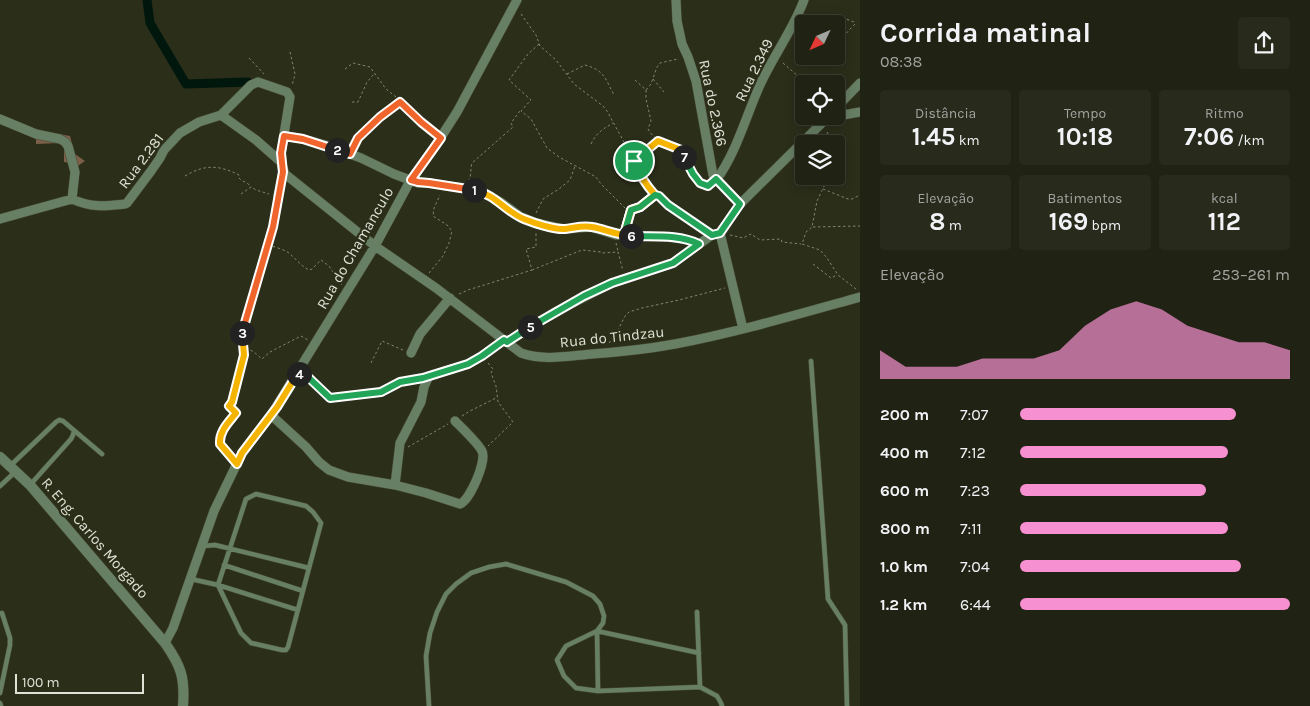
<!DOCTYPE html>
<html lang="pt">
<meta charset="utf-8">
<style>
:root{--surface:#202213;--page:#282a1c;--text:#f1f3f6;--muted:#a2a4a0;--line:#3d3f33;--accent:#f690d0}
body{margin:0;font-family:Karla,sans-serif;background:var(--page);color:var(--text);height:100vh;display:flex;flex-direction:column;font-size:19px;white-space:nowrap}
*{box-sizing:border-box;margin:0}
p{font-size:16px;color:var(--muted)}
.icon{flex:none;width:28px;height:28px;fill:none;stroke:currentColor;stroke-width:2;stroke-linecap:round;stroke-linejoin:round}
.map{position:relative;flex:1;overflow:hidden}
.details{display:flex;flex-direction:column;background:var(--surface);width:450px}
.details>*{flex:none}
.needle{width:32px;rotate:226deg}
.fabs{position:absolute;left:795px;top:15px;display:grid;gap:10px}
.fabs a{display:grid;place-items:center;width:50px;height:50px;border-radius:5px;background:var(--surface);box-shadow:0 2px 12px #0003,0 0 0 1px var(--line);font-size:25px}
.scale{position:absolute;left:15px;bottom:12px;width:129px;box-sizing:border-box;padding-left:5px;border:2px solid #dfe2d5;border-top:0;font-size:14px;line-height:18px;white-space:nowrap;color:#dfe2d5;-webkit-text-stroke:4px #2b2e19;paint-order:stroke}
.pin{position:absolute;display:grid;place-items:center;width:42px;height:42px;color:#fff;margin:-21px;border:2px solid #fff;border-radius:50%;box-shadow:0 1px 5px #0007}
.km{position:absolute;width:25px;height:25px;margin:-12px;border-radius:50%;background:#222;color:#fff;font-size:14px;line-height:25px;text-align:center}
.round{display:grid;place-items:center;flex:none;width:52px;height:52px;border-radius:5px;background:var(--page)}
.head{display:flex;align-items:center;justify-content:space-between;height:85px;padding:0 20px}
h1{font-size:28px;font-weight:700;line-height:38px}
.metrics{display:grid;grid-template-columns:repeat(3,1fr);gap:8px;height:85px;padding:5px 20px}
.metrics div{display:grid;align-content:center;border-radius:5px;background:var(--page);text-align:center}
.metrics b{font-size:25px;font-weight:700}
.metrics small{font-size:14px;font-weight:400}
.metrics p{font-size:14px}
.chart{height:140px;padding:10px 20px}
.chart p{display:flex;justify-content:space-between}
.chart svg{width:100%;height:90px;margin-top:5px;fill:var(--accent);opacity:.7}
ul{padding:0 20px;list-style:none;font-size:16px}
li{display:grid;grid-template-columns:80px 60px 1fr;align-items:center;height:38px}
li i{height:12px;border-radius:6px;background:var(--accent)}
main{display:flex;flex:1;min-height:0}
.map>svg:first-child{display:block}
</style>
<main>
<div class="map">
<svg width="860" height="706" viewBox="0 0 860 706">
<rect width="100%" height="100%" fill="#2b2e19"/>
<path fill="#7b5f48" d="M36,130L70,136L75,154L85,161L72,170L69,163L64,162V148L61,143L36,144Z"/>
<g fill="none" stroke-linecap="round" stroke-linejoin="round">
<path stroke="#00170e" stroke-width="9" d="M147,0L150,23L186,84L248,82"/>
<g stroke="#484b37" stroke-width="5.5">
<path id="service" d="M811,361L828,599L845,625L847,706
M10,466L56,422L59,420L63,421L102,454
M30,485L71,439L73,435L74,431
M0,486L15,472
M256,494L306,506L313,512L321,523L288,647L286,650H282L251,643L241,633L218,585L246,499Z
M203,546L215,545L309,568
M224,565L303,591
M191,579L218,585L298,610
M697,612L700,687
M597,631L699,653
M597,631L598,691
M0,693L10,645V638L2,613
M0,703L1,706
M429,706L426,656L430,633L437,612L446,594L456,584L471,573L489,567L506,564L566,582L593,596L600,604L604,616L603,623L597,631L566,646L557,660L564,676L576,688L598,691L700,687L717,696L721,703L722,706"/>
</g>
<g stroke="#484b37" stroke-width="10">
<path id="minor" d="M676,0L677,21L682,44L688,57L696,81L713,175L740,204
M836,108L860,83
M221,115L256,140L281,162L283,172L278,196
M827,118L860,112
M0,119L36,134L60,139L65,142L68,146L75,172L72,199
M284,136L303,139L325,145L361,158L394,174L418,183H429L482,192L502,203L521,217L536,223L563,229L591,227L616,235L668,237L683,239L699,244
M717,179C737,151 746,116 760,85C773,56 793,30 804,0
M0,219L72,199C92,208 104,206 125,204L127,203L151,171L160,158L164,150L180,133L199,122L221,115L251,85L258,82L287,92L290,97L281,153V162L285,174L375,246L436,288L521,353C543,361 568,356 592,354C620,352 648,349 675,344C738,332 799,314 860,297
M720,233L743,329
M507,342L555,312L612,283L673,263L695,247L712,235L720,233L740,204L829,116
M411,353L420,334L450,298
M455,421C462,428 477,442 482,451C487,461 470,500 460,504L426,493L395,485L348,477L329,470L319,462L306,447L271,415L375,246L409,183L434,148L457,112L517,0
M395,485L400,443L421,402L424,387L429,376L468,364L482,356L504,340
M165,643L173,628L214,511L242,453L271,415"/>
</g>
<g stroke="#484b37" stroke-width="11">
<path id="tertiary" d="M0,457L30,485L165,643C181,666 185,677 183,706"/>
</g>
<path stroke="#828574" stroke-width="1" stroke-dasharray="2.5 2.5" stroke-linecap="butt" d="M521,14L536,35L540,46L556,60L574,84L603,106L607,111L630,153L639,175L646,186L655,195
M809,24L818,14
M539,44L528,54L509,80L531,100L521,111L531,119L547,148L559,157L596,177L601,184L626,209L631,210
M836,44L855,24L854,22L838,16
M290,52L295,74L292,86
M249,58L264,74
M783,63L807,84
M345,69L353,63L370,67L386,89L396,97L421,122L434,132
M567,74L585,65C604,70 605,78 614,95
M653,79L664,92
M635,80L646,90L651,84L657,67L660,63L678,59
M646,90V99L651,121L648,129C657,144 668,143 681,150C684,160 691,177 700,183C701,183 708,185 708,186L709,185
M352,102H358L367,82L374,74
M827,132L834,144
M591,144C596,133 603,129 613,123
M354,145C363,129 384,114 399,102
M634,161L657,141
M185,176C205,164 219,165 239,175V178C242,182 248,182 251,187
M829,176L817,201L812,227L806,232L802,244L820,250L827,258L838,275L856,289
M468,181C472,175 470,170 472,163L513,127L511,123L520,111
M823,189L848,199H852L860,195
M241,194L251,187L256,190L269,194
M536,213L543,199L559,189L570,180L575,166
M626,227L631,210L640,207L655,195L659,196L668,205L703,229
M813,227L860,226
M730,235L743,238L751,234L760,240L781,239L782,242L801,244
M616,243L618,251
M268,245C275,247 283,249 289,253C296,259 301,266 309,270L312,269L321,260L329,266L342,285
M813,264L831,278L837,275
M532,270L582,250L601,252L602,253L618,252L623,271
M429,273L443,256L449,243L452,231L447,225L433,216L434,208L440,195
M459,294L468,290L532,270L526,249L536,247V232
M609,343L616,334L625,316L629,312L642,308L679,300L725,288
M243,344L245,347L254,352L262,359L270,352L301,336L308,340
M371,363L382,341L403,350
M488,363L493,369L491,373L496,386L498,402L513,422L488,446
M305,376L330,398L345,397L371,393L381,392L401,382L417,379
M462,416L470,411L496,398
M408,447L448,424
M230,456C227,452 221,447 220,442C217,431 230,420 236,413L229,406L232,402L244,355L242,335L273,227L277,204"/>
<use href="#service" stroke="#677f64" stroke-width="4.5"/>
<use href="#minor" stroke="#677f64" stroke-width="9"/>
<use href="#tertiary" stroke="#677f64" stroke-width="10"/>
</g>
<g fill="none" stroke-linecap="round" stroke-linejoin="round">
<g stroke="#fff" stroke-width="10">
<path id="split-1" d="M474,190C495,194 506,212 524,219C534,223 555,230 565,229C574,228 583,225 592,227C604,229 614,234 626,235L625,231L631,210L640,207L655,195C645,184 639,174 634,161"/>
</g>
<g stroke="#fff" stroke-width="10">
<path id="split-2" d="M337,150L350,154L358,138L380,117L400,102L421,122L441,138L411,180L418,182L429,183L474,190"/>
</g>
<g stroke="#fff" stroke-width="10">
<path id="split-3" d="M242,333L273,227L283,172L281,153L284,136L303,139L337,150"/>
</g>
<g stroke="#fff" stroke-width="10">
<path id="split-4" d="M242,333L244,355L232,402L229,406L236,413C229,422 219,431 220,444L237,464L242,453L277,407L298,373L299,374"/>
</g>
<g stroke="#fff" stroke-width="10">
<path id="split-5" d="M299,374L308,377L330,398L381,392L400,382L423,378L468,364L482,356L504,340L507,342L530,327"/>
</g>
<g stroke="#fff" stroke-width="10">
<path id="split-6" d="M530,327L584,296L612,283L673,263L699,244C678,234 654,237 631,236"/>
</g>
<g stroke="#fff" stroke-width="10">
<path id="split-7" d="M631,236L626,235L625,231L631,210L640,207L655,195L659,196L668,205L712,235L720,233L740,204L716,179L708,186L700,183L693,174L684,157"/>
</g>
<g stroke="#fff" stroke-width="10">
<path id="split-8" d="M634,161L658,141L681,150L684,157"/>
</g>
<use href="#split-1" stroke="#f5b400" stroke-width="6"/>
<use href="#split-2" stroke="#f0652b" stroke-width="6"/>
<use href="#split-3" stroke="#f0652b" stroke-width="6"/>
<use href="#split-4" stroke="#f5b400" stroke-width="6"/>
<use href="#split-5" stroke="#22a559" stroke-width="6"/>
<use href="#split-6" stroke="#22a559" stroke-width="6"/>
<use href="#split-7" stroke="#22a559" stroke-width="6"/>
<use href="#split-8" stroke="#f5b400" stroke-width="6"/>
</g>
<g text-anchor="middle" dominant-baseline="central" stroke-width="4.5" stroke-linejoin="round" paint-order="stroke">
<g font-size="15" fill="#dfe2d5" stroke="#2b2e19">
<text transform="translate(754 70) rotate(-64)">Rua 2.349</text>
<text transform="translate(713 103) rotate(78)">Rua do 2.366</text>
<text transform="translate(141 161) rotate(-53)">Rua 2.281</text>
<text transform="translate(355 248) rotate(-60)">Rua do Chamanculo</text>
<text transform="translate(612 337) rotate(-6)">Rua do Tindzau</text>
<text transform="translate(95 538) rotate(49)">R. Eng. Carlos Morgado</text>
</g>
</g>
</svg>
<div class="fabs">
<a><svg class="needle" viewBox="-14 -14 28 28"><path d="M0-13l5 13h-10z" fill="#e53935"/><path d="M0 13l5-13h-10z" fill="#a2a4a0"/></svg></a>
<a><svg class="icon" aria-label="locate" viewBox="0 0 24 24"><circle cx="12" cy="12" r="6"/><path d="M12 2v4M12 18v4M2 12h4M18 12h4"/></svg></a>
<a><svg class="icon" aria-label="layers" viewBox="0 0 24 24"><path d="M12 4l9 5-9 5-9-5zM3 14l9 5 9-5"/></svg></a>
</div>
<div class="scale">100 m</div>
<div class="pin" style="left:634px;top:161px;background:#1e9e55"><svg class="icon" aria-label="arrive" viewBox="0 0 24 24"><path d="M6 21V4h12l-3 4 3 4H6"/></svg></div>
<b class="km" style="left:474px;top:190px">1</b>
<b class="km" style="left:337px;top:150px">2</b>
<b class="km" style="left:242px;top:333px">3</b>
<b class="km" style="left:299px;top:374px">4</b>
<b class="km" style="left:530px;top:327px">5</b>
<b class="km" style="left:631px;top:236px">6</b>
<b class="km" style="left:684px;top:157px">7</b>
</div>
<section class="details">
<div class="head"><div><h1>Corrida matinal</h1><p>08:38</p></div><a class="round"><svg class="icon" aria-label="share" viewBox="0 0 24 24"><path d="M12 15V3M7 8l5-5 5 5M5 13v7h14v-7"/></svg></a></div>
<div class="metrics">
<div><p>Distância</p><b>1.45<small> km</small></b></div>
<div><p>Tempo</p><b>10:18</b></div>
<div><p>Ritmo</p><b>7:06<small> /km</small></b></div>
</div>
<div class="metrics">
<div><p>Elevação</p><b>8<small> m</small></b></div>
<div><p>Batimentos</p><b>169<small> bpm</small></b></div>
<div><p>kcal</p><b>112</b></div>
</div>
<div class="chart"><p><span>Elevação</span>253–261 m</p>
<svg viewBox="0 0 160 44" preserveAspectRatio="none"><path d="M0 44V30L10 38L20 38L30 38L40 34L50 34L60 34L70 30L80 18L90 10L100 6L110 10L120 18L130 22L140 26L150 26L160 30V44z"/></svg>
</div>
<ul>
<li><b>200 m</b>7:07<i style="width:80%"></i></li>
<li><b>400 m</b>7:12<i style="width:77%"></i></li>
<li><b>600 m</b>7:23<i style="width:69%"></i></li>
<li><b>800 m</b>7:11<i style="width:77%"></i></li>
<li><b>1.0 km</b>7:04<i style="width:82%"></i></li>
<li><b>1.2 km</b>6:44<i style="width:100%"></i></li>
</ul>
</section>
</main>
